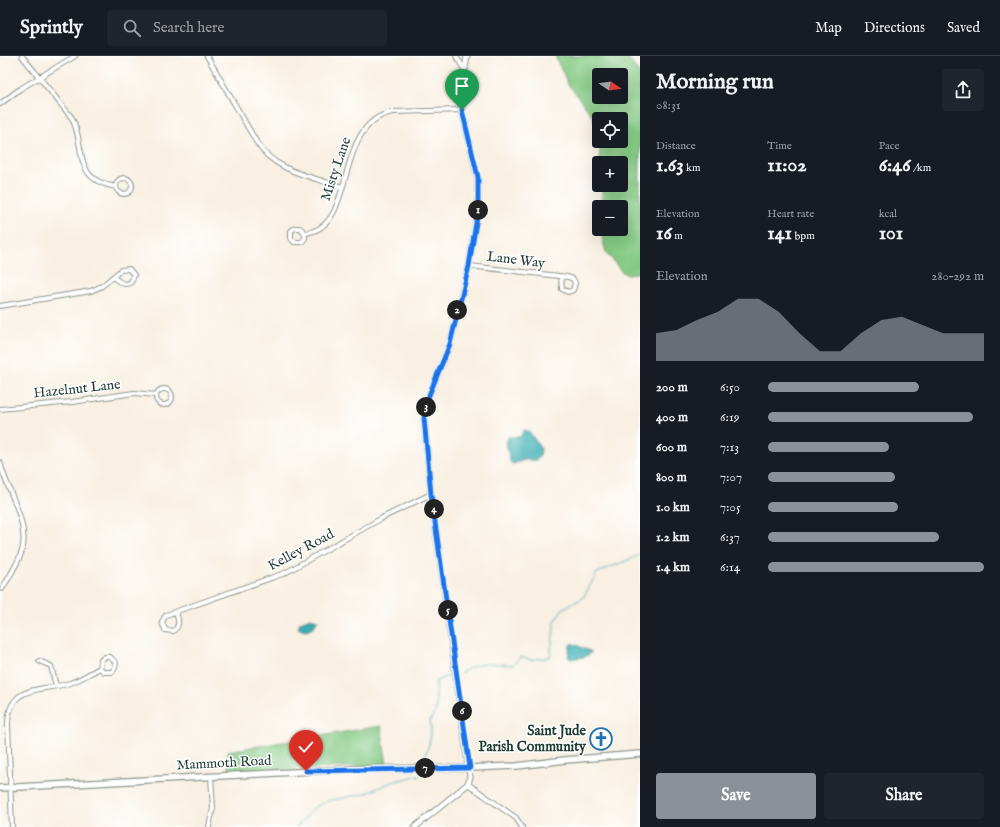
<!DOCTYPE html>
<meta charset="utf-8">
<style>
:root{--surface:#171b24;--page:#20242c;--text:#f1f3f6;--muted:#9ea1a6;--line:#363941;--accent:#8c9099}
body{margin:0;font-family:"IM FELL English",serif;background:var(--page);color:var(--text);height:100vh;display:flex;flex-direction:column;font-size:15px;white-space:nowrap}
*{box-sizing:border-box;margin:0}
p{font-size:13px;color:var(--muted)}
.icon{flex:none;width:22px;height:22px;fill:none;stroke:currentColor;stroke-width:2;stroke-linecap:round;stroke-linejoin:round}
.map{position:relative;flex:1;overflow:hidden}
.side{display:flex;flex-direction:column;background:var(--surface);width:360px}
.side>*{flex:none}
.needle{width:26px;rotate:103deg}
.tools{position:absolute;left:592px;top:12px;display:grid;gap:8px}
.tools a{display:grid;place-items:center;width:36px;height:36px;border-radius:4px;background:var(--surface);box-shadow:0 4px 16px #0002;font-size:20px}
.pin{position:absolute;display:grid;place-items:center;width:34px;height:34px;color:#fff;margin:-41px -17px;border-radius:50% 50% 50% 0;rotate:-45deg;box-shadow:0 0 4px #0007}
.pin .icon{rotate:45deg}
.km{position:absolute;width:20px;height:20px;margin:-10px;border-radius:50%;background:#222;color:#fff;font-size:11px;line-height:20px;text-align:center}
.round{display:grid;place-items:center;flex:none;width:42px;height:42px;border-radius:4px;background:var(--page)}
.overview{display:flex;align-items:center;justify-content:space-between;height:68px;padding:0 16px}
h1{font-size:22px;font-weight:800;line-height:30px}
.stats{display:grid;grid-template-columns:repeat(3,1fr);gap:6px;height:68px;padding:4px 16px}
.stats div{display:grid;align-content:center}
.stats b{font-size:20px;font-weight:800}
.stats small{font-size:11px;font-weight:400}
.stats p{font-size:11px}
.chart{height:112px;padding:8px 16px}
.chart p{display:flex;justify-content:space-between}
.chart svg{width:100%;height:72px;margin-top:4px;fill:var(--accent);opacity:.7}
.button{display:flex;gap:8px;margin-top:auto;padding:8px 16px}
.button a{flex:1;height:46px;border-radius:4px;background:var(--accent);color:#fff;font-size:16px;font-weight:800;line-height:46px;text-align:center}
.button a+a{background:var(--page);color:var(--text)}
ul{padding:0 16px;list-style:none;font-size:13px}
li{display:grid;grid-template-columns:64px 48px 1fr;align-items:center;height:30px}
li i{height:10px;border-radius:5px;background:var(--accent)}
header{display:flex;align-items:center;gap:24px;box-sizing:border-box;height:56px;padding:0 20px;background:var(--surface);border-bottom:1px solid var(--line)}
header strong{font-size:19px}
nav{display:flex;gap:22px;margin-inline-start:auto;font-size:14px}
.search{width:280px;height:36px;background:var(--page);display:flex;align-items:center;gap:10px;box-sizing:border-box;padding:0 14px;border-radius:4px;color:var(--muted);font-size:15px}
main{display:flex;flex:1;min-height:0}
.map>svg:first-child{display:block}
</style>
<header>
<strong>Sprintly</strong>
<div class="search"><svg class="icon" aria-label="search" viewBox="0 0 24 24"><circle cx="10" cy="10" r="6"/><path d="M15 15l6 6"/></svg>Search here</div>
<nav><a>Map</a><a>Directions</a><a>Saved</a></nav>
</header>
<main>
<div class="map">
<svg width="640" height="771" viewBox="0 0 640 771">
<rect width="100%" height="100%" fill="#fff"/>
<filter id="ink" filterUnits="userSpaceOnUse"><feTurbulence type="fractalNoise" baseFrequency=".025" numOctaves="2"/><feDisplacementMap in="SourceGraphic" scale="8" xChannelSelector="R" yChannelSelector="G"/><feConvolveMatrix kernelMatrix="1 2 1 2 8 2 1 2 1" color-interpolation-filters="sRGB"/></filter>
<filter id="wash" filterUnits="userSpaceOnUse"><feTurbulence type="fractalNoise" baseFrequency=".012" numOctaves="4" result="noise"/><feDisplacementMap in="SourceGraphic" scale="16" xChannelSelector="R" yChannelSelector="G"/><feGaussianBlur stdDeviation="0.9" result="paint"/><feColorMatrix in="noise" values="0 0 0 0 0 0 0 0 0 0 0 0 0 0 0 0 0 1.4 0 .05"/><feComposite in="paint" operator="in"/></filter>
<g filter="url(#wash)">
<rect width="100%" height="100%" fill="#f9f0e3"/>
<path fill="#84c983" stroke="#52835c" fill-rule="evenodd" d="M555,0H627L640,19V216L628,219L622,216L606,196L600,173H621V151H602V129H621V107H599V118L598,114L601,85H621V63H599V75L591,58L568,28ZM599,19H621V41H599Z
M381,670L387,709L229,717L228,695Z"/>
<path fill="#3badb3" stroke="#2d7574" d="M524,374L529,375L541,393L540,400L536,404H525L513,408L510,406L506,387L508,381H520Z
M310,562L318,564L313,572L306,574L298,572L300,566Z
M572,587L592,596L585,601L570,603L568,601L570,589Z"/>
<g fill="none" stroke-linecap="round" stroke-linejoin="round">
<path stroke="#3badb3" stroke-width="1" d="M461,617C475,606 495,607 512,609L521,601L531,604L550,601L555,565L562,553L583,542L597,517L640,499
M422,706C429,692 433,679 430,664L436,655V625L451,619
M297,771L315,751L328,745L367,737L392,726L420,719"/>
</g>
</g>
<g filter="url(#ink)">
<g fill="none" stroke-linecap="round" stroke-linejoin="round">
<g stroke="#8c968c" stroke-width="6">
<path id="minor" d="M22,0L72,62C87,93 71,123 116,131
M207,0L257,87C274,115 312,121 342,131
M456,0L464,13
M0,48L20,33L75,0
M116 130a8 8 0 1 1 16 0a8 8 0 1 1-16 0Z
M305,177V182L302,186H294L291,182V175L295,172H300L305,177C359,172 331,68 393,56L462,54
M469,210L568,221L573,223L575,227L573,234L568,236L562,233L561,220
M0,250L91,235L102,230L121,214L129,213L134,219L131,226C124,231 119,225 113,221
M156 341a8 8 0 1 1 16 0a8 8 0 1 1-16 0Z
M0,353L72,346L134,337L156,339
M0,406C6,433 30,467 22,495C18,508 9,521 2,533
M176,556C178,563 181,570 173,575L165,574L162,566L166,559L285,517L382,462L431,438
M39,605L51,610L56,630
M468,728L516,762L522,771
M12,771L8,668C9,627 42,636 70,627C80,624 90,617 100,612L104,616H112L115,612L116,607L110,601H105L101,604L100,612
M209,771L213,752L211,720"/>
</g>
<g stroke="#8c968c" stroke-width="7">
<path id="tertiary" d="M415,771L468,728L470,721L431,438L424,362L429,339L450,288L469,210L478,154V123L462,54V32L467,0"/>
</g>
<g stroke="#8c968c" stroke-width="8">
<path id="secondary" d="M0,732L350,713L470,712L517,710L565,704L640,698"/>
</g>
<use href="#minor" stroke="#fff" stroke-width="4"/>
<use href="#tertiary" stroke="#fff" stroke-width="5"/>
<use href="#secondary" stroke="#fff" stroke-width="5.5"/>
</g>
</g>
<g fill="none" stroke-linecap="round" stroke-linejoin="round" filter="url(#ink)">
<g stroke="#fff" stroke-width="8">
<path id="route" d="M306,715L470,712L431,438L424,362L429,339L450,288L469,210L478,154V121L462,54"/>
</g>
<use href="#route" stroke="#1a73e8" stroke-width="5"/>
</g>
<defs>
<g id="church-ring" transform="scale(1.15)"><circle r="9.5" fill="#fff" stroke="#1f6fb2" stroke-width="1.5"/><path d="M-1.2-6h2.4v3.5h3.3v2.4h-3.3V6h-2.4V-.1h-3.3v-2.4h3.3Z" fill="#1f6fb2"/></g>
</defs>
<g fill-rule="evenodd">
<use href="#church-ring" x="601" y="683"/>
</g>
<g text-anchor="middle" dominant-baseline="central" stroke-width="3" stroke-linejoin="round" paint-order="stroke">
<g font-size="14" fill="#1f3d34" stroke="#fff">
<text transform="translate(336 113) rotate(-71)">Misty Lane</text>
<text transform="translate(516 204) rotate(7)">Lane Way</text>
<text transform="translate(77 333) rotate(-6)">Hazelnut Lane</text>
<text transform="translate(301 494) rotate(-28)">Kelley Road</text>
<text transform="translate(224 707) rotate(-3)">Mammoth Road</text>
</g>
<g font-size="14" font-weight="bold" fill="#1f3d34" stroke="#fff" text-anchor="end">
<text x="586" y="675">Saint Jude<tspan x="586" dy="16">Parish Community</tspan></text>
</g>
</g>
</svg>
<div class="tools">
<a><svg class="needle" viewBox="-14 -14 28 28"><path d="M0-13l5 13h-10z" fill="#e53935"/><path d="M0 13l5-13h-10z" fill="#9ea1a6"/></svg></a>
<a><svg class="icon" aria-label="locate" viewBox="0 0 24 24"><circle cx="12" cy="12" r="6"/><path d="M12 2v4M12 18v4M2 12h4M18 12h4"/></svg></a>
<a>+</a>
<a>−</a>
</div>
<div class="pin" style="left:462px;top:54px;background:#1e9e55"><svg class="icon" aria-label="arrive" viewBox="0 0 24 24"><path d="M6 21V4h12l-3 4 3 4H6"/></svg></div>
<div class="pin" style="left:306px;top:715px;background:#d93025"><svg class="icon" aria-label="check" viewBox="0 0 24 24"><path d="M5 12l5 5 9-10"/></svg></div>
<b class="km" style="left:478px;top:154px">1</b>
<b class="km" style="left:457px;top:254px">2</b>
<b class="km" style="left:426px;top:351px">3</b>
<b class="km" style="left:434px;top:453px">4</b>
<b class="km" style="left:448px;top:554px">5</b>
<b class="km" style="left:462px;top:655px">6</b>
<b class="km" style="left:425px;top:712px">7</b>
</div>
<section class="side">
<div class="overview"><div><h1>Morning run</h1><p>08:31</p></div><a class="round"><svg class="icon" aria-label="share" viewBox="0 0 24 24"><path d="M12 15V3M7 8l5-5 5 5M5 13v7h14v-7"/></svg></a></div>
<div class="stats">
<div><p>Distance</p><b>1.63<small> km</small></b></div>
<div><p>Time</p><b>11:02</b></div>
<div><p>Pace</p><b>6:46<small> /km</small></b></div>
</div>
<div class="stats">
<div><p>Elevation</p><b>16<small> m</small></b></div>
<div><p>Heart rate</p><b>141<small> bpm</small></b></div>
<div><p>kcal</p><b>101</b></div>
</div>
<div class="chart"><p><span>Elevation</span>280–292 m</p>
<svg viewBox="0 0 160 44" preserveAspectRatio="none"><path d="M0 44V27L10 25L20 19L30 14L40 6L50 6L60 14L70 27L80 38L90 38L100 27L110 19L120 17L130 22L140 27L150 27L160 27V44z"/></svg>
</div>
<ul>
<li><b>200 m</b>6:50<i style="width:70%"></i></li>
<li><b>400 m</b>6:19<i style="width:95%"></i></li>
<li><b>600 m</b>7:13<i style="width:56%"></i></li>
<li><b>800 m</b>7:07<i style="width:59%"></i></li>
<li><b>1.0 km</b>7:05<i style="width:60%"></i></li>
<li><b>1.2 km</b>6:37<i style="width:79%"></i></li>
<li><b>1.4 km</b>6:14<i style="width:100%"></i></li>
</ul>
<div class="button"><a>Save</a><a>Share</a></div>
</section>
</main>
